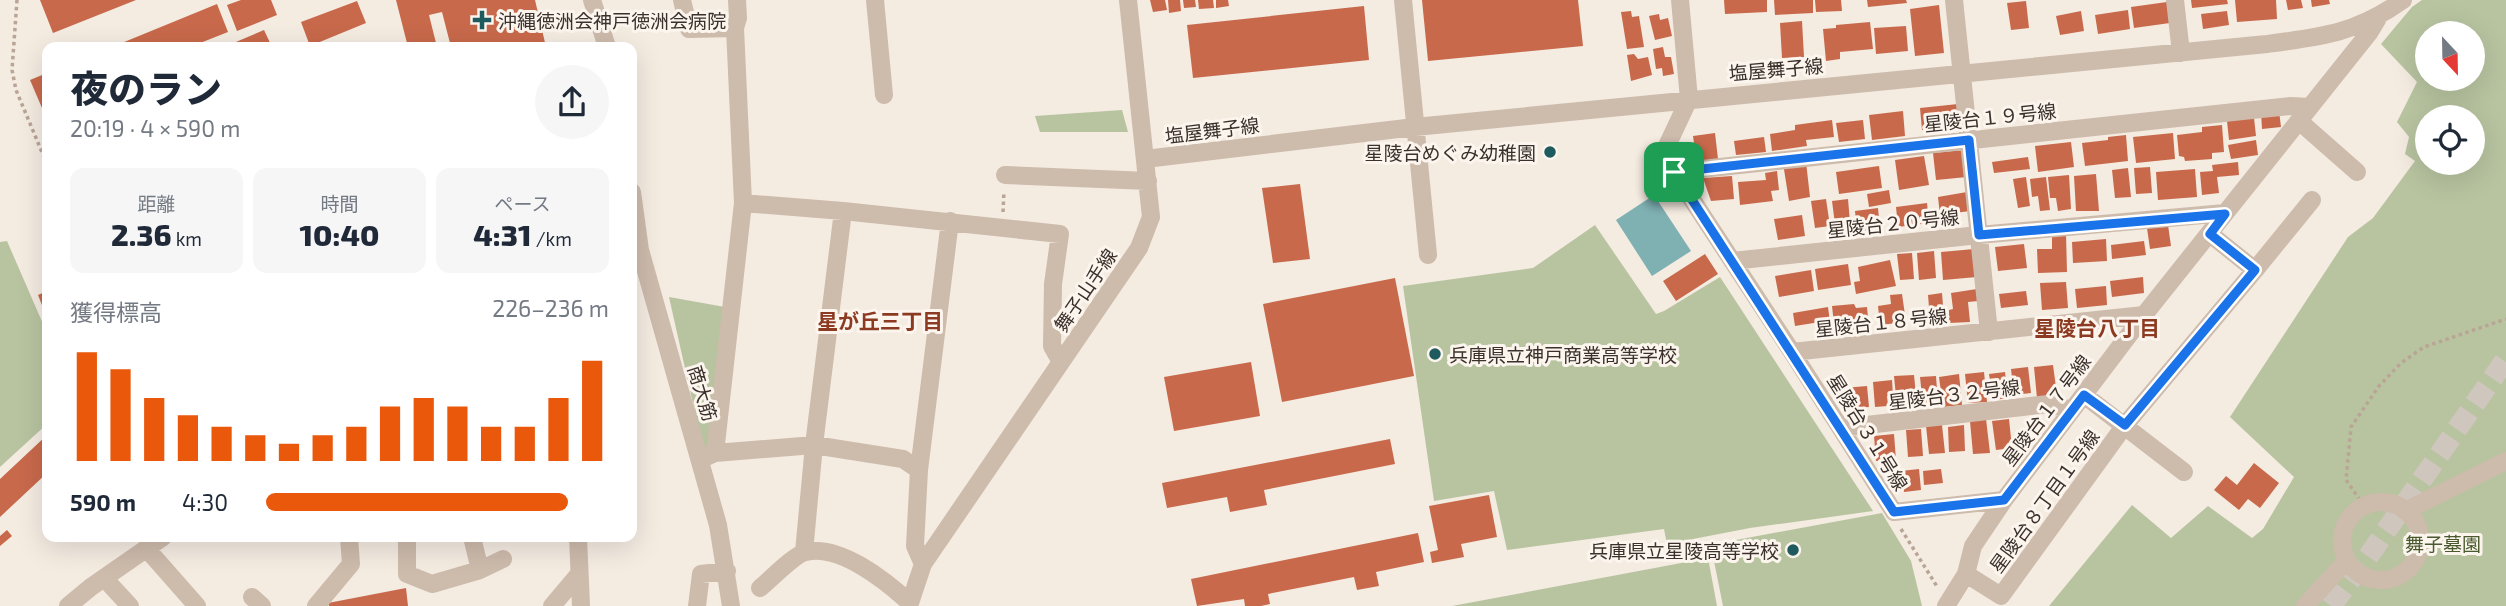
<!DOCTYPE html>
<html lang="ja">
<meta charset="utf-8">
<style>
:root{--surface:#fff;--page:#f6f6f7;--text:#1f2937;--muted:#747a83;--accent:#ea580c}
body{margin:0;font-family:"Exo 2","Noto Sans JP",sans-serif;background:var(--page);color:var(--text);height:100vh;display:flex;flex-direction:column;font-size:26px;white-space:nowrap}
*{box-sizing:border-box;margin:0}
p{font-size:23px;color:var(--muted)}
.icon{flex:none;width:38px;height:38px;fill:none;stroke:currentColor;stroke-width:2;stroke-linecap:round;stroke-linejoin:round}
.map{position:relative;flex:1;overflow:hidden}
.drawer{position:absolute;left:42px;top:42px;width:595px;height:500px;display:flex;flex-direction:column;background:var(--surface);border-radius:14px;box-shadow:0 7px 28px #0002}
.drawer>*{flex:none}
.needle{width:46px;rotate:158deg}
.fabs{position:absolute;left:2415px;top:21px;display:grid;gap:14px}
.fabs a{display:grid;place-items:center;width:70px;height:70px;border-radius:50%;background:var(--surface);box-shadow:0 7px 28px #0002;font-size:35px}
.pin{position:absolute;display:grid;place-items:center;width:60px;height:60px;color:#fff;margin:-30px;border-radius:14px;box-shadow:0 4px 10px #0006}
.round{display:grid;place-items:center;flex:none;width:74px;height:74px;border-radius:37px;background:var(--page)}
.head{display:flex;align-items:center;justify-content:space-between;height:119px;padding:0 28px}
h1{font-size:38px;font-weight:800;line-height:52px}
.figures{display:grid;grid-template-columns:repeat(3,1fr);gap:10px;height:119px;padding:7px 28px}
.figures div{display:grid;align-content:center;border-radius:14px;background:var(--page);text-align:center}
.figures b{font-size:30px;font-weight:800}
.figures small{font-size:19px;font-weight:400}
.figures p{font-size:19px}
.chart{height:196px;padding:14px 28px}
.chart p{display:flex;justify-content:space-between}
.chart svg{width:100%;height:126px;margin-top:7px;stroke:var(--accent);stroke-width:6}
ul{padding:0 28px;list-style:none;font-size:23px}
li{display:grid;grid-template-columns:112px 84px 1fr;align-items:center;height:52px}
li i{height:18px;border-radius:9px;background:var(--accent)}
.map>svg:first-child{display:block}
</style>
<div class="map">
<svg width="2506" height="606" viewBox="0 0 2506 606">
<rect width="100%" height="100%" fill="#f4ebe1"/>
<path fill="#b8c4a0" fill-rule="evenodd" d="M2422,0H2506V606H2049L2132,505L2171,538L2208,506L2252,538L2263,529L2294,477L2230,417L2348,237L2373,218L2415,161L2405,154L2409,137L2397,122L2417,82L2381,44L2412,7ZM2427,33H2473V79H2427ZM2427,117H2473V163H2427Z
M1122,110L1128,132H1040L1035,116Z
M1595,225L1656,314L1664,311L1720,277L1873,511L1750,528L1667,544L1664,529L1507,550L1494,491L1434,501L1403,286L1533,268Z
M7,241L47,333V424L0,467V242Z
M669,297L725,307L711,449L704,453Z
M1882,513L1911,561L1922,606H1723L1712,551L1737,549L1736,540Z
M1708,558L1717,606H1452Z"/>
<path fill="#7fb0b2" d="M1654,195L1691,251L1652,276L1616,220Z"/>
<path fill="#c8694b" d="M40,0H136L53,33Z
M241,0H271L277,15L237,31L227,5Z
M396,0H535L546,47H451L442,12L429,15L437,47H408Z
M1150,0H1165L1167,10L1153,12Z
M1168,0H1180L1181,11L1169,13Z
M1183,0H1195L1196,7L1184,8Z
M1198,0H1213L1214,8L1199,9Z
M1216,0H1228L1229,6L1216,8Z
M1422,0H1578L1583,46L1428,61Z
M1724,0H1767V12L1725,14Z
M1774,0H1813V13L1775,15Z
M1815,0H1841L1842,11L1816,12Z
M1867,0H1906L1907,3L1868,7Z
M2191,0H2227L2228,4L2192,8Z
M2235,0H2276L2277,19L2237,22Z
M2286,0H2301L2303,8L2288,10Z
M2311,0H2329L2330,4L2312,7Z
M357,1L366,23L310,46L301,22Z
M2026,1L2029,28L2011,30L2007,3Z
M2167,2L2170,23L2134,28L2131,7Z
M217,4L228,32L190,47H112Z
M1939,5L1944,53L1915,56L1910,9Z
M1364,6L1369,60L1193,78L1187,25Z
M2128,10L2130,29L2098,34L2095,15Z
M1631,11L1632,17L1639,16L1644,47L1627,49L1621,12Z
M2081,11L2084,31L2060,35L2056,16Z
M2227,11L2229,25L2203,29L2201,14Z
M1659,14L1660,20L1668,18L1672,36L1655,40L1649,16Z
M1802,21L1804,57L1782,58L1780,23Z
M1870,22L1873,49L1840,52V59L1826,61L1823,29L1836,28V25Z
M1906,26L1908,51L1876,54L1874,28Z
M264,30L272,47H224Z
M1663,47L1665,57H1671L1674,74L1663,76L1662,68L1656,69L1653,49Z
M1634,54L1638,59L1648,57L1652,75L1631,81L1627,55Z
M47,73V106L42,108L30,80Z
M1958,104L1960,126L1922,130L1920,108Z
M1903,111L1905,136L1872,140L1869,115Z
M2279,111L2281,127L2262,129L2261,113Z
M2254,118L2256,136L2229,140L2227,121Z
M1832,120L1834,137L1806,140L1807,146L1772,151L1770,134L1795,130V125Z
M1863,120L1865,139L1839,142L1836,123Z
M2222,125L2224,152L2212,153V159L2185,161L2184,157L2179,156L2177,135L2202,132V127Z
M1715,133L1718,159L1688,163L1686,144L1694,143L1693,136Z
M2173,133L2175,159L2136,163L2133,137Z
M2126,135L2128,161L2085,166L2082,143L2108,140V137Z
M1764,137L1766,152L1736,155L1734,141Z
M2256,140L2258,155L2231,159L2228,145Z
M2071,142L2074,167L2038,172L2035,146Z
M1964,150L1967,177L1936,180L1933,153Z
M1924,156L1929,185L1899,190L1895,160Z
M2028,157L2030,169L1994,173L1992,162Z
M1806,162L1810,197L1789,201L1783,163Z
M2238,162L2239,175L2217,177L2219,193L2202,195L2200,172L2213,171L2212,165Z
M1879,166L1882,188L1839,194L1836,172Z
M2150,167L2152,193L2136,194L2134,168Z
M2128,168L2131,197L2115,198L2112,170Z
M2195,169L2197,197L2158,200L2156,172Z
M1777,171L1779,190L1771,191L1773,201L1740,205L1738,182L1766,180L1765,173Z
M2096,174L2099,211H2076L2074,176Z
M2069,175L2071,209L2058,211L2056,198H2050L2048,177Z
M1732,176L1734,199L1711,201L1703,178Z
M2026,177L2030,206L2018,208L2013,179Z
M2046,177L2050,210L2040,211L2038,196L2032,197L2030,179Z
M1300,184L1310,259L1273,263L1262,188Z
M1889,190L1891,203L1869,207L1867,194Z
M1967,192L1970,211L1940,215L1938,197Z
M1826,199L1830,226L1815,228L1811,201Z
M1848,199L1850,222L1835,224L1832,201Z
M1927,203L1929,223L1898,227L1896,207Z
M1878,208L1880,229L1857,232L1855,211Z
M1802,215L1805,236L1778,240L1774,219Z
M2168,225L2171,246L2150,249L2147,228Z
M2052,234H2066L2067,272L2038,273L2037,249H2052Z
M2106,239L2107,261L2073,263L2072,242Z
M2144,241L2146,255L2112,259L2111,245Z
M2024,244L2027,268L1998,271L1995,247Z
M1974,249L1977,277L1943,280L1941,252Z
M1934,251L1936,278L1919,280L1917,253Z
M1912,253L1914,279L1900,280L1897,254Z
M1705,254L1718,274L1676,301L1663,281Z
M1890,260L1896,286L1856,294L1854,282L1860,281L1858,267Z
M1848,264L1851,285L1818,290L1815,269Z
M1811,270L1814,291L1779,297L1775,276Z
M2143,277L2144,293L2112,297L2110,281Z
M1395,278L1414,376L1282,402L1263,304Z
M2066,282L2068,308L2042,310L2040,283Z
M2106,286L2107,305L2077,308L2075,289Z
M1977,289L1978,301L1968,302L1970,322L1949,323V310L1953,309L1951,293Z
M47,291V318L38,295Z
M2026,291L2028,305L2001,308L1999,294Z
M1942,293L1944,318L1930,320L1928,295Z
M1902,294L1906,322L1880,325L1878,306L1891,304L1890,295Z
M1854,304L1856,308L1867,307L1869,329L1835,333L1832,306Z
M1828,307L1831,330L1821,332L1820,322L1795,326L1793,313Z
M1251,362L1260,416L1174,431L1164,377Z
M2053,365L2057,395L2037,398L2034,367Z
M2028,367L2031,393L2014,395L2011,369Z
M1984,372L1987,402L1968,403L1965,374Z
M2005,372L2008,398L1993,400L1989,374Z
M1959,374L1962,405L1943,407L1939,377Z
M1914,375L1917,405L1897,407L1894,376Z
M1936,376L1938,404L1923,405L1920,377Z
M1892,380L1893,396H1887L1888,406L1875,407L1873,382Z
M1867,386L1869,407L1846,409L1844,388Z
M1986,419L1990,453L1973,454L1970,421Z
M2009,419L2012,448L1996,450L1992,421Z
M1942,425L1945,453L1929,454L1926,426Z
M1964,425L1965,451L1949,452L1948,427Z
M1921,429L1923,456L1908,457L1906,430Z
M1894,434L1896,460L1876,461L1874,436Z
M47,435V473L0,517V479Z
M1390,439L1395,464L1264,490L1267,505L1230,512L1227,497L1167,508L1162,483Z
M2254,463L2279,483L2260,508L2248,499L2239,510L2214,490L2226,476L2237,485Z
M1919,469L1921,490L1904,492L1901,471Z
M1941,469L1943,483L1924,485L1923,471Z
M1489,495L1497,537L1461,544L1464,557L1432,563L1430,552L1438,550L1429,506Z
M7,530L12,536L0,546V536Z
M1418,533L1424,562L1376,572L1379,586L1357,590L1354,577L1268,594L1270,604L1261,606H1245L1244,599L1197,606L1191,579Z
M406,588L408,606H329L328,603Z"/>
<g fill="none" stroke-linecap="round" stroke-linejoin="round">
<path stroke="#cfc6bd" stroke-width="21" stroke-dasharray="21 10" stroke-linecap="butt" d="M2331,606L2365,561L2506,359"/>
<path stroke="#b9a596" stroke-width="3.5" stroke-dasharray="3.5 3.5" stroke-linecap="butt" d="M17,0L12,70L16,90L44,157
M1003,212L1004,191
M2364,506L2346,480L2351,427L2379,386L2401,363L2424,347L2506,319
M1901,529L1938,588"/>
<path stroke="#cdbbac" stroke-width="18" d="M592,0L607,47
M682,0L689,29L735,28
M875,0L884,95
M1403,0L1428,255
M1680,0L1689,99L1665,150L1674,172L1792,352L2144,315
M1954,0L1989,332
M2175,0L2181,53
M2299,121L2357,172
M1145,159L1415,127L2267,44C2322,37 2357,33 2403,0
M1674,172L2290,106L2310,107
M1005,175L1148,181
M632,192L640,250L718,525L731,606
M743,203L843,211L1060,234L1053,284L1052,346L1061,362
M1732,261L1979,235L2225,213
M2255,270L2312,200
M1792,352L1894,512L2004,500
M2084,395L2184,472
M1841,428L2048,404L2072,410
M715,453L743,203L735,28L738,18L737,0
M706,457L715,453L814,445L903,459L919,470L915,546L923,564
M919,470L950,221
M2342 541a39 39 0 1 1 78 0a39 39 0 1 1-78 0Z
M2405,511L2506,461
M407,537V574L432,584L480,570L472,537
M578,537L581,606
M146,548L197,606
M804,552L814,445L843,211
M480,570L503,559
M1966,574L2001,596L2125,425L2255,270L2210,234
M104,578L130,606
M760,588C770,580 795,554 806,552C840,544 886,581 910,603
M252,597L262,606
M68,606L91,587L163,537
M316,606L351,564L349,537
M552,606L579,574
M697,606L701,574L727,571
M909,606L923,564L1139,248L1151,217L1128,0
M1946,606L1966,574L1973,546L2004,500L2144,315L2369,33L2378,18
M2305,606L2347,560"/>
</g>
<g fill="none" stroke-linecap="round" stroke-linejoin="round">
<g stroke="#fff" stroke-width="14">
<path id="route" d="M1969,140L1979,235L2225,214L2210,234L2255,270L2125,425L2084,395L2004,500L1894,512L1674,172Z"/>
</g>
<use href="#route" stroke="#1a73e8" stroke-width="9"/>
</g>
<g fill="#1f5a5e" stroke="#fbf5ee" stroke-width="2.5">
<path d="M478.5 9.5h7v7h7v7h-7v7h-7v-7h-7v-7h7z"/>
<circle cx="1550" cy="152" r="7"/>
<circle cx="1435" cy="354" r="7"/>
<circle cx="1793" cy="550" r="7"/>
</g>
<g text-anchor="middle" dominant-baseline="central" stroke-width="6" stroke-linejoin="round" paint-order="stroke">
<g font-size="19" fill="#3b302b" stroke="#fbf5ee" text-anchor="start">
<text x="498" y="20">沖縄徳洲会神戸徳洲会病院</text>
<text x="1536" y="152" text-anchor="end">星陵台めぐみ幼稚園</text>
<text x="1449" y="354">兵庫県立神戸商業高等学校</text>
<text x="1779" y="550" text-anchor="end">兵庫県立星陵高等学校</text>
</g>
<g font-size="19" fill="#3b302b" stroke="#fbf5ee">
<text transform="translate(1776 69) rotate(-5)">塩屋舞子線</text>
<text transform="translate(1990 117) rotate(-6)">星陵台１９号線</text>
<text transform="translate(1212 130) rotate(-7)">塩屋舞子線</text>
<text transform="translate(1893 223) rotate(-6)">星陵台２０号線</text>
<text transform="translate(1085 290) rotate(-56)">舞子山手線</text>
<text transform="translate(1881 322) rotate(-6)">星陵台１８号線</text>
<text transform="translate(703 393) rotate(73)">商大筋</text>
<text transform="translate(1954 394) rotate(-7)">星陵台３２号線</text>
<text transform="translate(2046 410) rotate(-53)">星陵台１７号線</text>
<text transform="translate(1868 432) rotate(58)">星陵台３１号線</text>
<text transform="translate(2044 501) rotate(-54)">星陵台８丁目１号線</text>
</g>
<g font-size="19" fill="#4a5a2e" stroke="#fbf5ee">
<text x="2443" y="543">舞子墓園</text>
</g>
<g font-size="21" font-weight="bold" fill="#8c3b22" stroke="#fbf5ee">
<text x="880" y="320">星が丘三丁目</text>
<text x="2097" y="327">星陵台八丁目</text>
</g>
</g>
</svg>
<div class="fabs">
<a><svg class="needle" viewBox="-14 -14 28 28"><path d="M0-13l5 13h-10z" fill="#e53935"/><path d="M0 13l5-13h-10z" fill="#747a83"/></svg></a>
<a><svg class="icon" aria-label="locate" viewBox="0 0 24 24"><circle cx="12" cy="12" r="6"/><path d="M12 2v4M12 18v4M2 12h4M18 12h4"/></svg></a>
</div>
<div class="pin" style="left:1674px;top:172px;background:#1e9e55"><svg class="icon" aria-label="arrive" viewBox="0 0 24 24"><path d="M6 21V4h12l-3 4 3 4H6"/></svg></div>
<section class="drawer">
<div class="head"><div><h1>夜のラン</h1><p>20:19 · 4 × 590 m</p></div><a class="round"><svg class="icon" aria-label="share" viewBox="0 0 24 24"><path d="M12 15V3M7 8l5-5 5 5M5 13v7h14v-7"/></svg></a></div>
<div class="figures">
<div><p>距離</p><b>2.36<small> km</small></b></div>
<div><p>時間</p><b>10:40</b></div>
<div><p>ペース</p><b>4:31<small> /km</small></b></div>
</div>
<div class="chart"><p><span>獲得標高</span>226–236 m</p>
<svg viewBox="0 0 160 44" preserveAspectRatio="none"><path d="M5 44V6M15 44V12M25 44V22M35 44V28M45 44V32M55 44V35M65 44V38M75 44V35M85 44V32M95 44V25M105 44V22M115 44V25M125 44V32M135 44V32M145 44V22M155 44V9"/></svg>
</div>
<ul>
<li><b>590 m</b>4:30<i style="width:88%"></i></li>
</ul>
</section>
</div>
